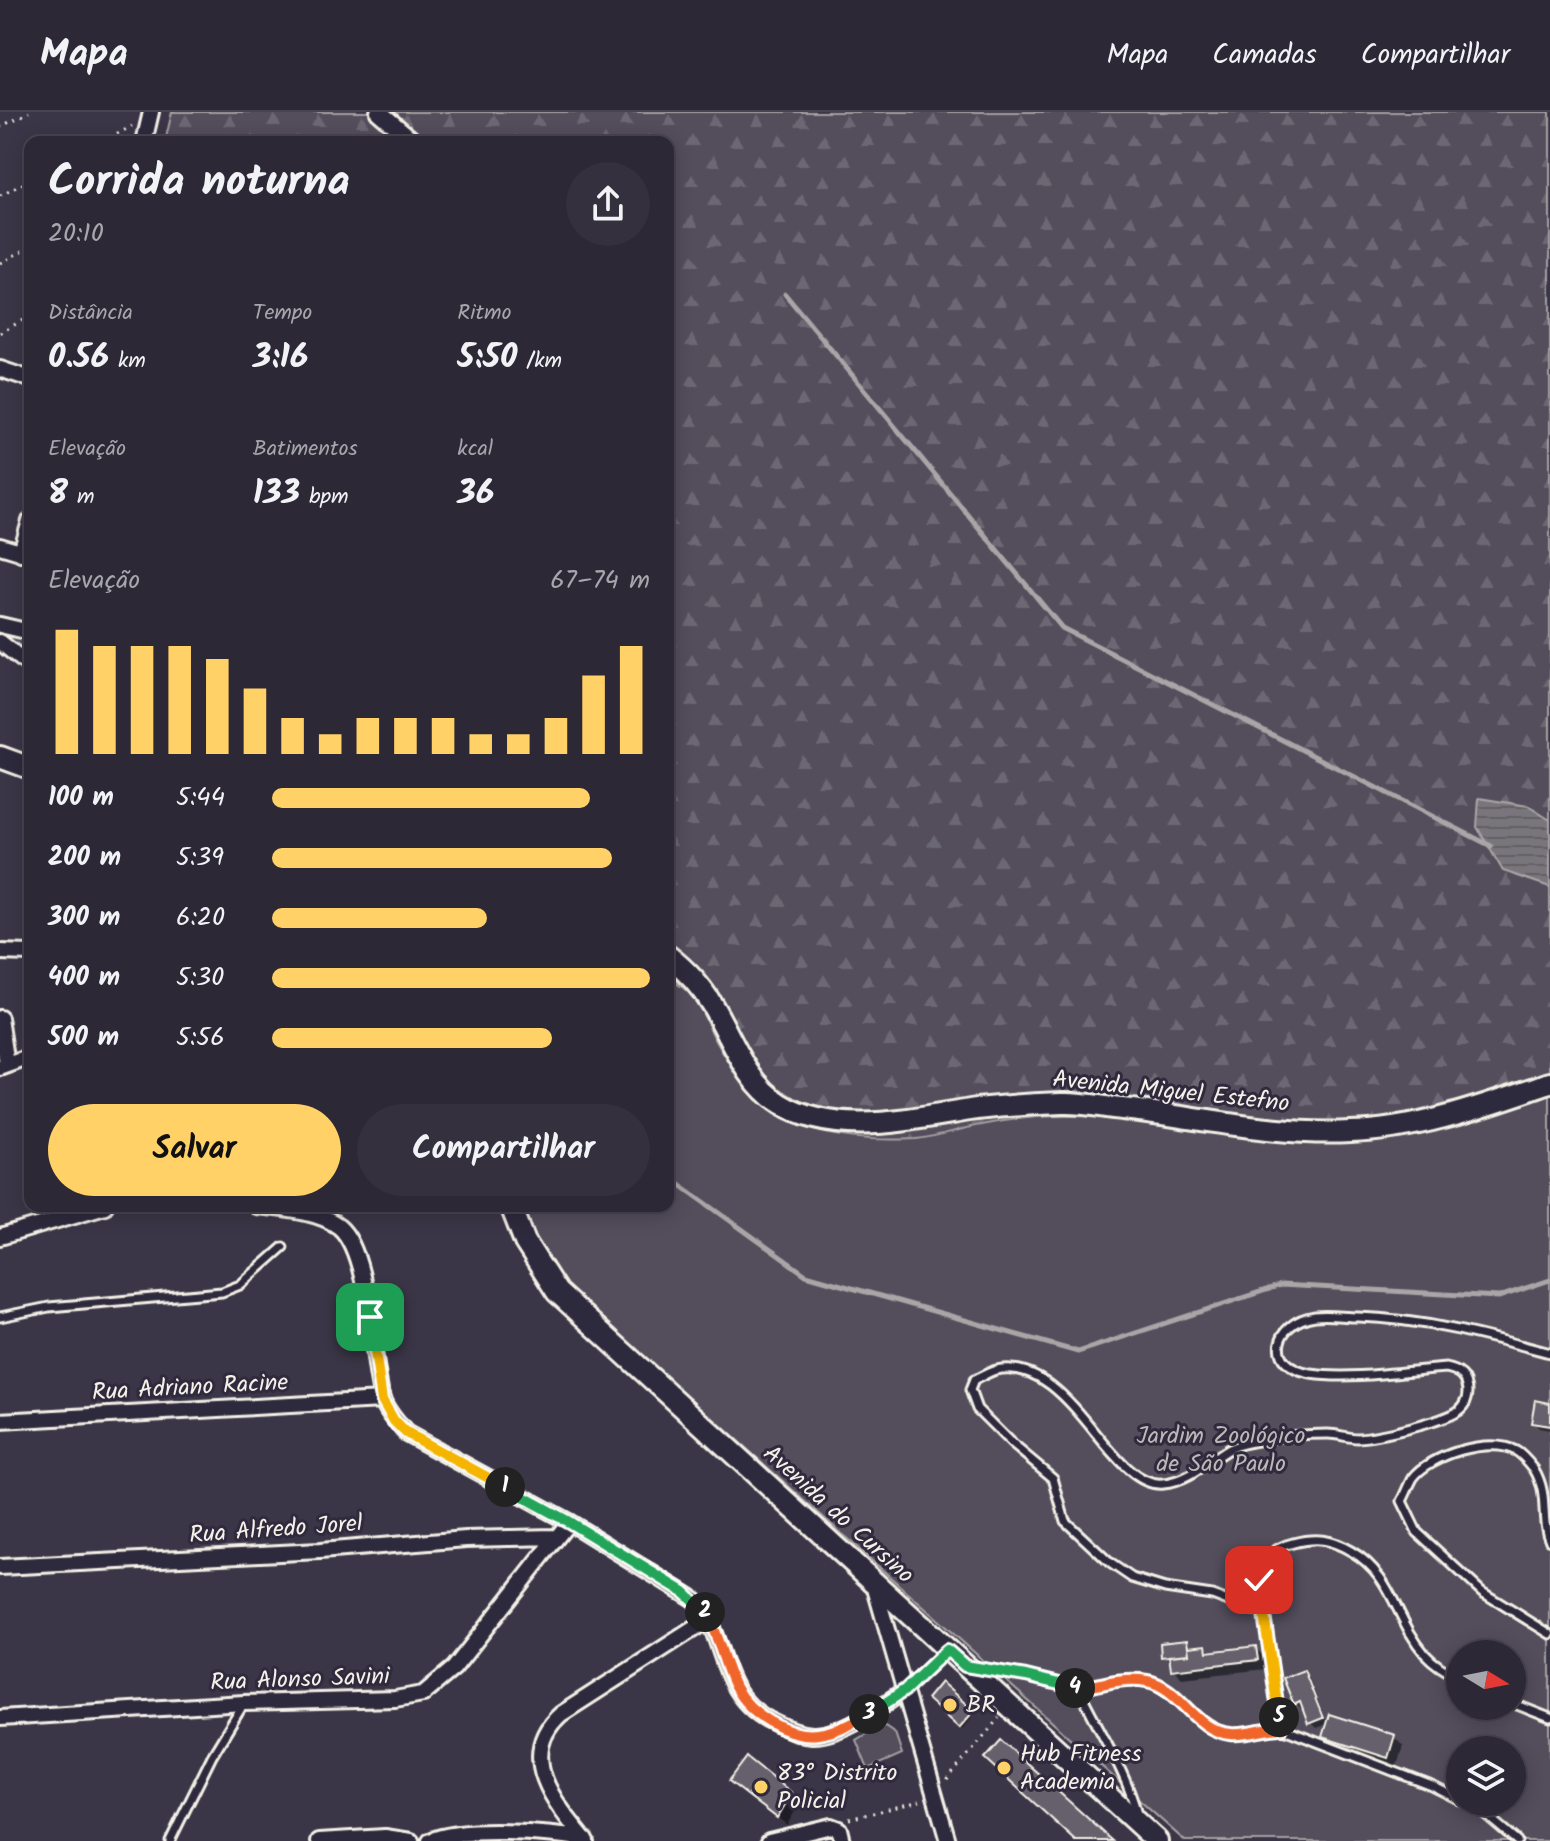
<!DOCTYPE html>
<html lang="pt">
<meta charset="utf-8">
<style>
:root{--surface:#2c2835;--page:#34303d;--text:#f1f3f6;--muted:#a6a6ad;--line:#484450;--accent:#ffd166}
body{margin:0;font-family:Kalam,sans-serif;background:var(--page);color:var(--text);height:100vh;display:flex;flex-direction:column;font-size:30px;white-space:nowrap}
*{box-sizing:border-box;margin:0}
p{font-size:26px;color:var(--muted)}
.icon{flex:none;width:44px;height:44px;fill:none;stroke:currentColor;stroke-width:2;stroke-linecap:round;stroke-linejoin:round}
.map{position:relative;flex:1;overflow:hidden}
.drawer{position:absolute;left:24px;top:24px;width:650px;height:1076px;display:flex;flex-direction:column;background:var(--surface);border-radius:16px;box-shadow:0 4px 20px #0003,0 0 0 2px var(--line)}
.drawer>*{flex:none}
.needle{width:52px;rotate:100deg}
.fabs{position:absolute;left:1446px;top:1528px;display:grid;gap:16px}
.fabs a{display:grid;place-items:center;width:80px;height:80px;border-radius:50%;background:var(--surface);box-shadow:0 4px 20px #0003,0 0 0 2px var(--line);font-size:40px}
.pin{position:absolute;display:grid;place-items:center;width:68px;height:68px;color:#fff;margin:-34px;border-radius:16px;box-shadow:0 4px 12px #0006}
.km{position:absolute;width:40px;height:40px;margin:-20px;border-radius:50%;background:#222;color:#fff;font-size:22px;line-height:40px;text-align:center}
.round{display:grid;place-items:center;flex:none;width:84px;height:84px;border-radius:42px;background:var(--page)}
.overview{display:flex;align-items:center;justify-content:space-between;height:136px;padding:0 24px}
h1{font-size:44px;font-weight:700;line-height:60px}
.figures{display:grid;grid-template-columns:repeat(3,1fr);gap:12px;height:136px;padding:8px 24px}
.figures div{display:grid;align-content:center}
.figures b{font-size:34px;font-weight:700}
.figures small{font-size:22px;font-weight:400}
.figures p{font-size:22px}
.chart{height:224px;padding:16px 24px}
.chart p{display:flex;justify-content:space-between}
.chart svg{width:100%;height:144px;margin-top:8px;stroke:var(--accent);stroke-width:6}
.primary-button{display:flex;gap:16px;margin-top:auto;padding:16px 24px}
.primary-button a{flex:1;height:92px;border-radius:48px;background:var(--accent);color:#111;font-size:32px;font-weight:700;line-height:92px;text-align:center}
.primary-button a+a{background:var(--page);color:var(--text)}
ul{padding:0 24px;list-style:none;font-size:26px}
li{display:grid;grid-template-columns:128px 96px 1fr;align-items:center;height:60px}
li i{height:20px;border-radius:10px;background:var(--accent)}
header{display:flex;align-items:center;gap:48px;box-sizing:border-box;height:112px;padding:0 40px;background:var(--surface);border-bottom:2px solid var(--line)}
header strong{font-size:38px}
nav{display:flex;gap:44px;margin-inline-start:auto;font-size:28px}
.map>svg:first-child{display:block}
</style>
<header>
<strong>Mapa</strong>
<nav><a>Mapa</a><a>Camadas</a><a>Compartilhar</a></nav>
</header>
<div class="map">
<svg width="1550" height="1729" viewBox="0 0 1550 1729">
<defs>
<pattern id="forest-firs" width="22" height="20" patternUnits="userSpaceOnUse" patternTransform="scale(2)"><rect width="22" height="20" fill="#534e5c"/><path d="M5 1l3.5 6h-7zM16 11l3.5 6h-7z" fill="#6c6873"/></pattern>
<pattern id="water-rules" width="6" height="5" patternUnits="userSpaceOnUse" patternTransform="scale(2)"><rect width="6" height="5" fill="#78747b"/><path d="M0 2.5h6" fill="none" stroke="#636063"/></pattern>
</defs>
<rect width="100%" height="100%" fill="#3b3647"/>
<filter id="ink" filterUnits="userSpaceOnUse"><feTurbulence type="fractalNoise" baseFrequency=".0125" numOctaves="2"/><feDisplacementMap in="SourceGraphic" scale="16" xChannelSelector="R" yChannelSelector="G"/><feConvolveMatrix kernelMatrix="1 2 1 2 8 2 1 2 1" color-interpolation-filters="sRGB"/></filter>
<g filter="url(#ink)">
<path fill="url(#forest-firs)" stroke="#a4a0a2" stroke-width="2" fill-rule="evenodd" d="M172,0H1550V1729H1185L564,1173L542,1139L523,1094H668V30H165ZM1460,1542H1512V1594H1460ZM1460,1638H1512V1690H1460Z"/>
<path fill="#534e5c" stroke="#a4a0a2" stroke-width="2" fill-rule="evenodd" d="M0,517L30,525V547L0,524Z
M668,867C698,880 701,900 715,927C732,958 757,996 791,1010C831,1027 874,1029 916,1027C936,1025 956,1018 976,1014C1004,1008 1037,1004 1066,1004C1137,1003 1207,1022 1277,1028C1370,1035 1462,1013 1550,983V1729H1185L564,1173L542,1139L523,1094H668ZM1460,1542H1512V1594H1460ZM1460,1638H1512V1690H1460Z
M885,1614L895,1621L902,1642L868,1657L856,1628L878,1615Z"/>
<path fill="url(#water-rules)" stroke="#aaa6a7" stroke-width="2" d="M1479,686L1528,694L1550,708V775L1503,759L1477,715Z"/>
<path fill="#0007" d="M1550,1293V1318L1539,1316L1533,1310Z
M1187,1530L1193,1536L1206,1535L1212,1541L1255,1536L1265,1545L1266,1557L1182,1566L1173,1557L1172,1550L1163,1544Z
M1304,1560L1309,1566L1327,1612L1316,1616L1310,1610L1304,1596L1301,1597L1296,1592Z
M942,1573L974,1603L962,1617L930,1587Z
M1324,1624L1394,1625L1403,1634L1397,1654L1333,1633Z
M741,1678L790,1683L799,1692L787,1713Z"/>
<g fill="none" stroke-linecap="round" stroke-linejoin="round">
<path stroke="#aaa6a7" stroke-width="5" d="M785,182L1062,516L1491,734
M668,1064L806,1163L1078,1240L1281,1173L1499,1185L1550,1168"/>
</g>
<path fill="#65616c" stroke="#f4f1e8" stroke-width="2" d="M1535,1288L1550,1291V1314L1531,1311Z
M1187,1528L1189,1542L1161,1545L1160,1531Z
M1206,1533L1207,1540L1256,1534L1258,1548L1171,1558L1169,1544L1189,1542L1188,1535Z
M1304,1558L1323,1606L1308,1612L1300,1590L1294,1593L1283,1566Z
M941,1570L974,1599L959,1616L927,1587Z
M1329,1602L1395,1623L1388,1646L1322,1625Z
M1001,1628L1113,1729H1076L985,1646Z
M747,1645L792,1681L777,1706L729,1669Z"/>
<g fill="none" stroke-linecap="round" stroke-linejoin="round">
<g stroke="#f4f1e8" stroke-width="13">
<path id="service" d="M0,1205L49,1195L222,1180L240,1173L283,1135
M1550,1429C1539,1405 1550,1384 1534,1357C1530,1352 1522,1342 1516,1339C1490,1324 1430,1343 1413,1366C1409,1373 1406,1382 1402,1389L1417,1420L1482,1480L1550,1522
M1263,1497L1252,1498L1212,1483L1165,1476L1132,1466L1110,1451L1065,1409L1053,1366L1011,1331L977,1297L970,1278L974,1268C981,1265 989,1260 996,1258C1071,1242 1110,1378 1163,1372C1189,1370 1207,1350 1227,1338C1236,1332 1251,1331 1262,1328C1282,1324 1307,1322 1328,1322C1338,1322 1348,1326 1358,1326C1378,1325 1442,1310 1458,1299C1466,1293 1470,1283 1467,1273C1465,1262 1456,1258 1446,1256C1406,1259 1350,1268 1311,1262C1263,1254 1274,1210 1315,1204C1328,1202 1344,1205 1358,1205C1424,1207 1486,1224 1550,1241
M974,1555L1026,1564L1079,1577L1117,1568L1151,1569L1170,1581L1209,1616L1232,1623L1281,1616L1432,1674L1460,1688
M905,1577L946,1539
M1079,1577C1099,1619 1125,1657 1137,1702
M1512,1591L1550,1606
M1281,1616L1259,1468C1262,1447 1272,1436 1293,1431C1316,1425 1330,1427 1351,1439C1393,1463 1395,1507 1425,1542C1435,1553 1447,1560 1460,1566
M1465,1690L1478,1696L1517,1729
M170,1729L212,1644L243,1593"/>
</g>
<g stroke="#f4f1e8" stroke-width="20">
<path id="minor" d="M144,30L151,0
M0,257L30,267
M0,434L30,443
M21,441L30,409
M0,513L30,520
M0,530L30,554
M0,840L30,841
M0,906L7,953
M0,956L30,945
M256,1094C282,1097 319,1099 339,1115C370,1141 371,1247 382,1286C386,1299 397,1311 406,1321L569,1410L695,1488C718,1514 719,1548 736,1577C746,1593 760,1605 777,1612C788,1617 799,1622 812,1623C841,1624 882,1594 905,1578
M0,1125L105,1094
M0,1309L382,1288
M0,1455L320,1439L466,1427L555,1425
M874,1473L948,1729
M0,1606L244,1591L395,1587L423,1582L454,1556L569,1410
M319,1729L385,1725L411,1729
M430,1729C462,1714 550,1721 585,1727
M586,1729C557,1694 514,1644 561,1602L709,1507
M769,1729L831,1714L839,1717L842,1729"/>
</g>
<g stroke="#f4f1e8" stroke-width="22">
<path id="tertiary" d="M379,0L414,30"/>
</g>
<g stroke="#f4f1e8" stroke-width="26">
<path id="secondary" d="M0,645L30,656
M668,844C686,858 701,874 712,893C732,926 746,971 781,992C838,1027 915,1006 977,997C1004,994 1034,992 1062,991C1081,990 1102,995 1122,997C1198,1005 1273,1024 1350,1020C1418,1018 1486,993 1550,971
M511,1094L525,1130L557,1180L1157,1729"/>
</g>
<path stroke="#f4f1e8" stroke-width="3" stroke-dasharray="2 6" stroke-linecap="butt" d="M0,15L29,0
M103,30L132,14
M0,84L30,68
M0,151L30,135
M0,221L30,204
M947,1668L999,1606
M849,1707L920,1689"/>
<use href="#service" stroke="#2f2a3d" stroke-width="7"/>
<use href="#minor" stroke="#2f2a3d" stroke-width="14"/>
<use href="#tertiary" stroke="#2f2a3d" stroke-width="16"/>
<use href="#secondary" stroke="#2f2a3d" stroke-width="20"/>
</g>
</g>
<g fill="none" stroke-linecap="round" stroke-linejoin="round" filter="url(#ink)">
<g stroke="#fff" stroke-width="16">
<path id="split-1" d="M370,1205L382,1288L394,1309L406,1321L505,1375"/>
</g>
<g stroke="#fff" stroke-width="16">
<path id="split-2" d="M505,1375L569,1410L684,1480L705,1500"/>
</g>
<g stroke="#fff" stroke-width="16">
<path id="split-3" d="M705,1500C719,1523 723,1551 735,1575C749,1601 787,1626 818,1622C836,1620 853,1610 869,1602"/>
</g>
<g stroke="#fff" stroke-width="16">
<path id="split-4" d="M869,1602L905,1578L947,1538L965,1554L1026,1564L1075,1576"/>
</g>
<g stroke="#fff" stroke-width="16">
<path id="split-5" d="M1075,1576L1079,1577C1102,1572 1124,1565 1147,1569C1181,1575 1195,1620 1231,1622C1246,1624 1265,1616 1281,1616L1279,1605"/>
</g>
<g stroke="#fff" stroke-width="16">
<path id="split-6" d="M1259,1468L1279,1605"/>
</g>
<use href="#split-1" stroke="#f5b400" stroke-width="10"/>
<use href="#split-2" stroke="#22a559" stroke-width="10"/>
<use href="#split-3" stroke="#f0652b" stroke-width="10"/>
<use href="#split-4" stroke="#22a559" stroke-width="10"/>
<use href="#split-5" stroke="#f0652b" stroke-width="10"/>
<use href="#split-6" stroke="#f5b400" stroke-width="10"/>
</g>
<g fill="#ffd166" stroke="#2f2a3d" stroke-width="3">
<circle cx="950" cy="1593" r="8"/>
<circle cx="1004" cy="1656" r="8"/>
<circle cx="761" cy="1675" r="8"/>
</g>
<g text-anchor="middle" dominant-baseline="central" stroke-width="6" stroke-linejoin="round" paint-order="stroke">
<g font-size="24" fill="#f4f1e8" stroke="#2f2a3d">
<text transform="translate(1171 980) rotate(6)">Avenida Miguel Estefno</text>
<text transform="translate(190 1276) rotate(-3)">Rua Adriano Racine</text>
<text transform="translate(838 1403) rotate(42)">Avenida do Cursino</text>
<text transform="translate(276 1418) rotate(-4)">Rua Alfredo Jorel</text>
<text transform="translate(300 1568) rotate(-2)">Rua Alonso Savini</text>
</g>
<g font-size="24" fill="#bcb8b7" stroke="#2f2a3d">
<text x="1221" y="1324">Jardim Zoológico<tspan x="1221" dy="28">de São Paulo</tspan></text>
</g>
<g font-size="24" fill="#f4f1e8" stroke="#2f2a3d" text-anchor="start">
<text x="966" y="1593">BR</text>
<text x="1020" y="1642">Hub Fitness<tspan x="1020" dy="28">Academia</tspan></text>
<text x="777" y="1661">83° Distrito<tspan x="777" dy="28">Policial</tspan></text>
</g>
</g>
</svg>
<div class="fabs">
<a><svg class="needle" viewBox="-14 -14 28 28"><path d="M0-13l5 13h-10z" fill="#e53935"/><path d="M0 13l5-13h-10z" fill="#a6a6ad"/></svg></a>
<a><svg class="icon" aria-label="layers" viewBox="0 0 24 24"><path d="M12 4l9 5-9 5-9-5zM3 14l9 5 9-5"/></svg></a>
</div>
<div class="pin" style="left:370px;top:1205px;background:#1e9e55"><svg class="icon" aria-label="arrive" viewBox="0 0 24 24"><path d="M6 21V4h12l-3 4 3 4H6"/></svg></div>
<div class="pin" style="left:1259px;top:1468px;background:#d93025"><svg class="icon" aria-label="check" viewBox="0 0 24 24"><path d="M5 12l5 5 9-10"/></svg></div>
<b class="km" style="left:505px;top:1375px">1</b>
<b class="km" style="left:705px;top:1500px">2</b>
<b class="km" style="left:869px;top:1602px">3</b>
<b class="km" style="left:1075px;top:1576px">4</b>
<b class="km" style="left:1279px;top:1605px">5</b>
<section class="drawer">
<div class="overview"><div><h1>Corrida noturna</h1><p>20:10</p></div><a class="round"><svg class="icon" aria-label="share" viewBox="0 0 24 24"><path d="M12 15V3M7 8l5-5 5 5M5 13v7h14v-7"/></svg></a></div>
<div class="figures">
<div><p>Distância</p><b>0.56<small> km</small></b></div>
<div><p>Tempo</p><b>3:16</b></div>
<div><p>Ritmo</p><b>5:50<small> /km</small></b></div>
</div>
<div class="figures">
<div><p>Elevação</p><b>8<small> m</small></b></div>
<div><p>Batimentos</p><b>133<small> bpm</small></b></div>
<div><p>kcal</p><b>36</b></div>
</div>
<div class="chart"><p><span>Elevação</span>67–74 m</p>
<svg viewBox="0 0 160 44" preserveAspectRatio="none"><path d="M5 44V6M15 44V11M25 44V11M35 44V11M45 44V15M55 44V24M65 44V33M75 44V38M85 44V33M95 44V33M105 44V33M115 44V38M125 44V38M135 44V33M145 44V20M155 44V11"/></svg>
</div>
<ul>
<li><b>100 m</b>5:44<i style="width:84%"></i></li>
<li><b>200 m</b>5:39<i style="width:90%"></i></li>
<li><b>300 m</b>6:20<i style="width:57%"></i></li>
<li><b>400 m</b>5:30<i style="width:100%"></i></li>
<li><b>500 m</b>5:56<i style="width:74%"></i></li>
</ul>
<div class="primary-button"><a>Salvar</a><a>Compartilhar</a></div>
</section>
</div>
